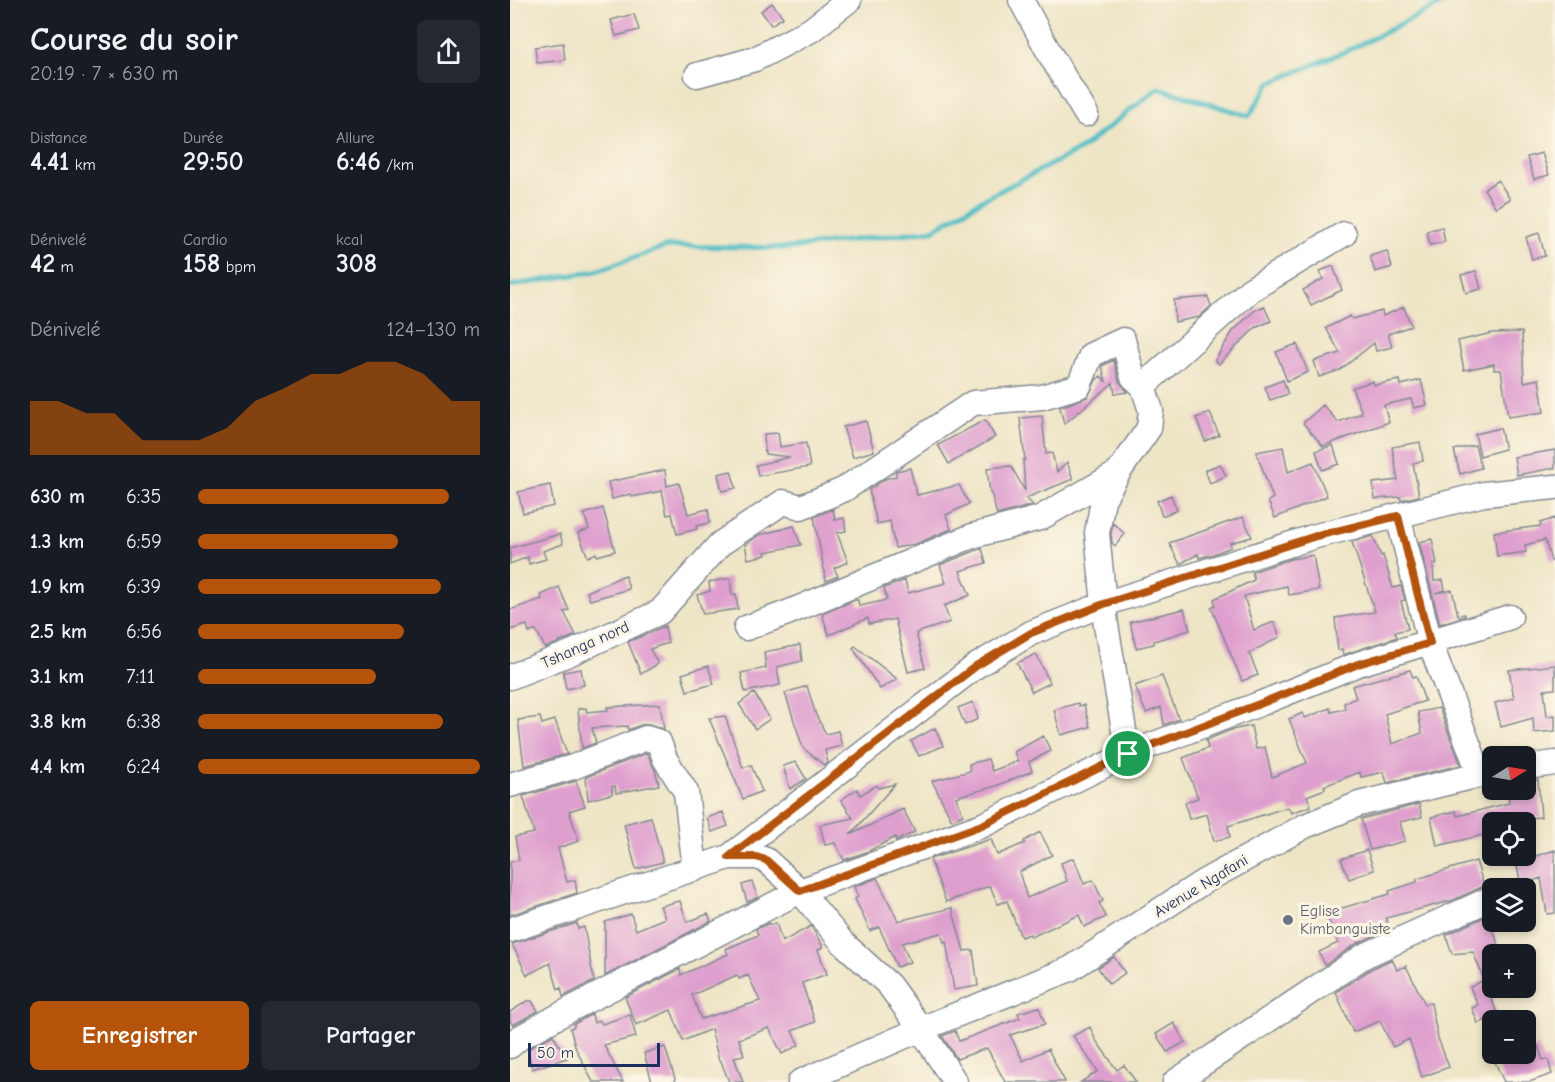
<!DOCTYPE html>
<html lang="fr">
<meta charset="utf-8">
<style>
:root{--surface:#171b24;--page:#242831;--text:#f1f3f6;--muted:#9ea1a6;--accent:#b45309}
body{margin:0;font-family:"Comic Neue",sans-serif;background:var(--page);color:var(--text);height:100vh;display:flex;flex-direction:column;font-size:22px;white-space:nowrap}
*{box-sizing:border-box;margin:0}
p{font-size:20px;color:var(--muted)}
.icon{flex:none;width:33px;height:33px;fill:none;stroke:currentColor;stroke-width:2;stroke-linecap:round;stroke-linejoin:round}
.map{position:relative;flex:1;overflow:hidden}
.drawer{display:flex;flex-direction:column;background:var(--surface);width:510px}
.drawer>*{flex:none}
.needle{width:39px;rotate:79deg}
.fabs{position:absolute;left:972px;top:746px;display:grid;gap:12px}
.fabs a{display:grid;place-items:center;width:54px;height:54px;border-radius:9px;background:var(--surface);box-shadow:0 3px 9px #0003;font-size:30px}
.scale{position:absolute;left:18px;bottom:15px;width:132px;box-sizing:border-box;padding-left:6px;border:3px solid #1b2f5e;border-top:0;font-size:16px;line-height:21px;white-space:nowrap;color:#1b2f5e;-webkit-text-stroke:4px #fcf5e5;paint-order:stroke}
.pin{position:absolute;display:grid;place-items:center;width:51px;height:51px;color:#fff;margin:-26px;border:3px solid #fff;border-radius:50%;box-shadow:0 2px 6px #0007}
.round{display:grid;place-items:center;flex:none;width:63px;height:63px;border-radius:9px;background:var(--page)}
.head{display:flex;align-items:center;justify-content:space-between;height:102px;padding:0 30px}
h1{font-size:33px;font-weight:700;line-height:45px}
.stats{display:grid;grid-template-columns:repeat(3,1fr);gap:9px;height:102px;padding:6px 30px}
.stats div{display:grid;align-content:center}
.stats b{font-size:26px;font-weight:700}
.stats small{font-size:16px;font-weight:400}
.stats p{font-size:16px}
.chart{height:168px;padding:12px 30px}
.chart p{display:flex;justify-content:space-between}
.chart svg{width:100%;height:108px;margin-top:6px;fill:var(--accent);opacity:.7}
.action{display:flex;gap:12px;margin-top:auto;padding:12px 30px}
.action a{flex:1;height:69px;border-radius:9px;background:var(--accent);color:#fff;font-size:24px;font-weight:700;line-height:69px;text-align:center}
.action a+a{background:var(--page);color:var(--text)}
ul{padding:0 30px;list-style:none;font-size:20px}
li{display:grid;grid-template-columns:96px 72px 1fr;align-items:center;height:45px}
li i{height:15px;border-radius:8px;background:var(--accent)}
main{display:flex;flex:1;min-height:0}
.map>svg:first-child{display:block}
</style>
<main>
<section class="drawer">
<div class="head"><div><h1>Course du soir</h1><p>20:19 · 7 × 630 m</p></div><a class="round"><svg class="icon" aria-label="share" viewBox="0 0 24 24"><path d="M12 15V3M7 8l5-5 5 5M5 13v7h14v-7"/></svg></a></div>
<div class="stats">
<div><p>Distance</p><b>4.41<small> km</small></b></div>
<div><p>Durée</p><b>29:50</b></div>
<div><p>Allure</p><b>6:46<small> /km</small></b></div>
</div>
<div class="stats">
<div><p>Dénivelé</p><b>42<small> m</small></b></div>
<div><p>Cardio</p><b>158<small> bpm</small></b></div>
<div><p>kcal</p><b>308</b></div>
</div>
<div class="chart"><p><span>Dénivelé</span>124–130 m</p>
<svg viewBox="0 0 160 44" preserveAspectRatio="none"><path d="M0 44V22L10 22L20 27L30 27L40 38L50 38L60 38L70 33L80 22L90 17L100 11L110 11L120 6L130 6L140 11L150 22L160 22V44z"/></svg>
</div>
<ul>
<li><b>630 m</b>6:35<i style="width:89%"></i></li>
<li><b>1.3 km</b>6:59<i style="width:71%"></i></li>
<li><b>1.9 km</b>6:39<i style="width:86%"></i></li>
<li><b>2.5 km</b>6:56<i style="width:73%"></i></li>
<li><b>3.1 km</b>7:11<i style="width:63%"></i></li>
<li><b>3.8 km</b>6:38<i style="width:87%"></i></li>
<li><b>4.4 km</b>6:24<i style="width:100%"></i></li>
</ul>
<div class="action"><a>Enregistrer</a><a>Partager</a></div>
</section>
<div class="map">
<svg width="1045" height="1082" viewBox="0 0 1045 1082">
<rect width="100%" height="100%" fill="#fcf5e5"/>
<filter id="ink" filterUnits="userSpaceOnUse"><feTurbulence type="fractalNoise" baseFrequency=".0167" numOctaves="2"/><feDisplacementMap in="SourceGraphic" scale="12" xChannelSelector="R" yChannelSelector="G"/><feConvolveMatrix kernelMatrix="1 2 1 2 8 2 1 2 1" color-interpolation-filters="sRGB"/></filter>
<filter id="wash" filterUnits="userSpaceOnUse"><feTurbulence type="fractalNoise" baseFrequency=".008" numOctaves="4" result="noise"/><feDisplacementMap in="SourceGraphic" scale="24" xChannelSelector="R" yChannelSelector="G"/><feGaussianBlur stdDeviation="1.35" result="paint"/><feColorMatrix in="noise" values="0 0 0 0 0 0 0 0 0 0 0 0 0 0 0 0 0 1.4 0 .05"/><feComposite in="paint" operator="in"/></filter>
<g filter="url(#wash)">
<rect width="100%" height="100%" fill="#eee5c6"/>
<g fill="none" stroke-linecap="round" stroke-linejoin="round">
<path stroke="#4fbec5" stroke-width="5" d="M0,286L86,271L158,246L280,248L423,230L472,200L571,149L648,88L739,116L760,83L843,48L939,0"/>
</g>
<g id="blocks">
<path fill="#de9ece" fill-rule="evenodd" d="M262,3L273,17L261,25L251,11Z
M124,14L129,30L106,36L101,20Z
M53,43L55,60L27,63L25,47Z
M1032,153L1039,175L1024,179L1017,157Z
M988,180L1000,199L986,208L974,189Z
M932,227L935,242L920,245L917,231Z
M1029,233L1035,256L1022,259L1016,237Z
M877,251L882,267L865,272L860,256Z
M823,266L832,290L801,305L793,290L813,279L810,271Z
M966,271L971,289L956,293L951,275Z
M698,297L701,306L689,317L665,322L664,300Z
M754,306L761,321L745,328L709,364L705,360L723,331L744,311Z
M894,307L901,326L878,334L882,347L866,351L864,343L830,370L809,377L804,361L830,353L816,328L840,316L842,319L872,311L873,316Z
M1012,332L1014,382L1029,379L1034,412L998,417L991,370H984V364L954,370L948,341L982,333Z
M787,344L798,372L777,381L766,352Z
M604,360L609,381L618,392L605,394L603,383L554,424L550,407L578,397L586,380L591,376L596,382L592,366Z
M773,380L778,394L760,400L755,387Z
M890,380L891,385L911,380L917,405L904,408L901,399L874,405L879,422L813,446L793,423L813,405L828,422L852,413L842,388L863,381L864,385Z
M700,413L709,435L695,441L686,418Z
M532,416L536,454L542,453L547,472L557,462L563,479L516,498L523,505L487,515L481,492L480,493L477,468L501,466L515,491L513,460H515L510,418Z
M475,420L485,437L439,464L428,445Z
M356,421L364,451L343,457L333,427Z
M990,428L995,449L970,456L965,434Z
M268,433L270,447L296,443L300,467L248,476L246,465L280,457L255,454L254,434Z
M910,442L913,461L903,463L909,496L891,500L890,497L865,499L863,483L888,480L882,447Z
M823,445L829,464L812,470L806,451Z
M965,445L971,468L950,474L944,450Z
M773,447L778,472L803,462L817,496L765,518L758,501L763,498L746,452Z
M1045,450V468L1007,475L1004,457Z
M710,464L716,476L700,483L695,470Z
M400,468L407,495L449,485L459,504L436,515L441,529L406,544L385,548L380,521L367,524L359,490L375,479L386,476V471Z
M155,470L157,486L169,483L178,514L198,509L200,523L186,526L187,529L167,534L162,514L157,515L152,491L122,497L121,494L102,499L98,482Z
M221,471L226,488L212,491L208,474Z
M40,485L44,506L13,513L8,492Z
M661,495L667,510L652,516L647,501Z
M93,508L105,551L87,556L86,553L78,557L68,533L79,529L74,514Z
M323,509L325,520L334,518L336,531L327,533L338,562L324,568L328,576L316,581L304,517Z
M733,517L742,537L720,543L721,547L704,554L689,558L688,554L670,564L659,543Z
M1045,518V561H1041L1035,540L1015,545L1016,552L987,556L984,532L1031,526L1030,523Z
M603,523L615,534L605,546L602,543L601,534Z
M284,526L291,545L255,552L256,555L238,559L235,545L249,535Z
M50,534L53,544L33,551L36,559L19,564L18,557L0,564V548Z
M863,536L871,556L873,555L883,588L891,586L895,600L891,601L898,629L885,632L887,637L833,655L832,649L828,650L825,618L865,612L842,542Z
M922,539L927,564L923,565L924,581L933,580L935,590L925,593L942,590L948,615L955,614V616L930,624L909,542Z
M472,548L476,563L450,571L460,595L434,606L440,622L406,633L415,668L398,672L385,619L359,624L358,618L319,635L312,614L345,600H348L349,606L377,600L374,588L395,580L398,593L436,583L430,565Z
M803,555L809,590L779,595L777,586L734,596L744,630L764,622L770,637L739,653L748,675L732,681L701,607L705,605L704,599L744,580L742,572L781,559Z
M115,575L119,589L80,600L77,592Z
M220,578L222,595L226,594L228,609L193,614L187,595L200,591L199,582Z
M49,587L59,610L54,612L66,635L35,648L26,630L19,633L17,625L0,630V610L32,599L31,595Z
M674,609L680,630L644,641V644L626,648L620,622Z
M155,626L158,643L140,649L148,664L131,674L118,642Z
M290,645L292,661L267,667L270,685L235,692L231,673L256,668L254,652Z
M345,646L387,679L370,689L343,648Z
M526,654L540,683L522,692L507,663Z
M1045,665V689L1034,690L1037,716L1045,715V731L1024,733L1023,718L991,727L985,703L1004,698L999,670Z
M198,666L204,684L177,691L172,674Z
M71,669L74,685L56,689L53,672Z
M900,670L903,677L906,676L915,701L875,714L882,744L912,733L908,712L929,708L951,765L877,783L874,772L851,777L850,772L814,786L815,789L797,796L801,806L781,813L778,807L718,826L720,837L704,841L697,814L679,819L675,802L688,798L673,758L698,748L696,740L721,730L741,726L746,749L755,747L762,777L797,763L779,719L793,713L795,718L820,708L821,712L835,709L834,703L846,698L842,686Z
M652,676L669,719L654,725L651,707L636,713L625,686Z
M297,686L306,715L316,734L328,731L332,746L315,750L318,763L314,765L293,748L275,693Z
M244,693L260,719L245,729L229,704Z
M463,702L468,719L455,725L448,708Z
M568,703L569,706L574,705L580,727L551,735L544,710Z
M150,704L154,729L139,724L131,725L118,730L117,726L82,728L86,743L72,748L68,709L76,708L77,712L98,710L97,707Z
M215,716L233,768L241,765L252,791L233,799L199,718Z
M30,717L32,724L45,720L57,754L14,766L8,720Z
M425,728L433,746L409,756L401,741Z
M533,736L541,751L519,762L522,771L486,786L446,797L453,815L442,820L422,781L460,771L459,764L478,759L482,771L508,761L504,752Z
M137,753L145,770L149,785L106,793L105,786L102,787V794L78,800L76,777Z
M286,762L296,779L280,789L273,766Z
M1028,780L1031,817L980,821L982,833L927,846L921,817L946,811L947,816L999,803L998,789H1016V781Z
M66,781L75,806L59,811L69,841L48,848L57,882L65,880L67,893L0,915V862L9,860L5,837L24,833L13,796Z
M385,784L340,835L393,809L405,832L386,841L385,837L359,851L334,860L325,843L315,845L310,825L343,818L331,800L347,789L350,795L367,785L368,788Z
M909,804L912,817L890,822L895,841L860,850L851,819Z
M213,812L218,826L202,832L197,818Z
M141,817L153,862L126,869L114,824Z
M530,832L542,855L509,872L517,898L557,881L551,863L564,858L574,884L583,880L593,901L589,903L596,917L574,927L569,915L521,937L520,934L511,937L497,901L488,904L480,886L436,902L420,859L481,839L487,855L515,843L514,841Z
M857,850L864,870L839,879L831,859Z
M1045,850V913L1037,914L1031,878L1011,885L1006,862Z
M966,861L974,886L944,900L876,918L879,929L846,944L815,965L809,952L828,943L815,913L880,894L879,891L907,882V879Z
M367,878L388,921L442,908L454,951L463,950L468,986L444,990L436,942L434,943L431,933L392,943L400,962L387,967L369,927L360,931L345,899L348,897L344,887Z
M242,882L248,897L237,902L232,885Z
M170,901L177,922L198,914L201,921L95,976V922L121,914L126,930L155,918L150,906Z
M978,915L988,944L984,945L988,954H982V999L963,952L942,954L936,935Z
M67,923L68,929L74,927L84,981L53,997L51,988L48,989L40,963L17,975L2,944Z
M259,923L260,925L266,923L272,942L301,926L313,947L308,950L317,974L292,983L305,1022L282,1031L289,1045L272,1054L259,1028L229,1039L234,1055L224,1057L233,1082H219L211,1061H209L201,1029L173,1041L161,1010L126,1025L115,997L170,969L171,975L218,954L216,949L248,935L246,929ZM227,975L229,979L238,975L250,1001L191,1019L182,995Z
M604,957L615,973L599,984L588,968Z
M882,959L887,970L896,966L915,1004L921,1003L928,1038L939,1067L912,1077L899,1039L883,1047L870,1021L843,1032L826,992L861,969Z
M974,980L988,1016L968,1023L962,1008L968,1005L960,987Z
M17,1001H22L28,1011L3,1025L0,1021V1012Z
M529,1007L535,1024L500,1035L513,1061L538,1049L555,1082H495L477,1048L447,1059L432,1036L445,1031L449,1041L510,1018L508,1013Z
M82,1014L84,1023L90,1020L92,1024L120,1015L126,1037L94,1045L113,1082H83L66,1049L60,1028L64,1027V1024Z
M664,1023L675,1042L657,1052L646,1034Z
M580,1027L585,1039L607,1070L614,1065L626,1082H571L588,1071L563,1036Z
M43,1035L57,1058L22,1069L18,1049Z
M1028,1046L1033,1060L1038,1059L1042,1074L1019,1082H994L985,1062L1006,1053H1016V1050Z
M155,1047L166,1082H142L134,1053Z"/>
</g>
</g>
<g filter="url(#ink)">
<use href="#blocks" fill-opacity="0" stroke="#848a92" stroke-width="1.5"/>
<g fill="none" stroke-linecap="round" stroke-linejoin="round">
<g stroke="#848a92" stroke-width="27">
<path id="minor" d="M511,0L541,56L576,114
M187,75L245,59L301,30L339,0
M633,386L740,290L834,234
M888,516L920,643L970,775
M236,628L277,613L462,536L530,518L608,473
M0,677L63,652L150,612L210,544L273,502L291,507L333,490L463,403L532,397L569,386L581,355L613,340L623,377L633,386L641,411L639,428L608,473L593,500L587,533L596,625L618,754
M1016,767L1045,763
M0,785L63,767L136,738L149,742L155,759L176,792L185,869
M219,857L466,666L521,633L594,604L806,536L974,494L1045,487
M0,930L219,857H246L256,860L290,891L333,943L379,985L411,1029L445,1082
M0,1046L9,1038L61,1009L290,891L473,825L618,754L752,703L848,664L1000,617
M290,1082L411,1029L560,969L693,882L795,826L849,804L982,772
M665,1082L854,956L982,898"/>
</g>
<use href="#minor" stroke="#fff" stroke-width="24"/>
</g>
</g>
<g fill="none" stroke-linecap="round" stroke-linejoin="round" filter="url(#ink)">
<g stroke="#fff" stroke-width="12">
<path id="route" d="M888,516L920,643L848,664L752,703L618,754L472,825L290,891L256,860L246,857H219L466,666L521,633L594,604L806,536Z"/>
</g>
<use href="#route" stroke="#b45309" stroke-width="8"/>
</g>
<circle fill="#6b7280" stroke="#fcf5e5" stroke-width="2" cx="778" cy="920" r="6"/>
<g text-anchor="middle" dominant-baseline="central" stroke-width="6" stroke-linejoin="round" paint-order="stroke">
<g font-size="16" fill="#1b2f5e" stroke="#fcf5e5">
<text transform="translate(75 645) rotate(-24)">Tshanga nord</text>
<text transform="translate(691 886) rotate(-31)">Avenue Ngafani</text>
</g>
<g font-size="16" fill="#5b616d" stroke="#fcf5e5" text-anchor="start">
<text x="790" y="911">Eglise<tspan x="790" dy="18">Kimbanguiste</tspan></text>
</g>
</g>
</svg>
<div class="fabs">
<a><svg class="needle" viewBox="-14 -14 28 28"><path d="M0-13l5 13h-10z" fill="#e53935"/><path d="M0 13l5-13h-10z" fill="#9ea1a6"/></svg></a>
<a><svg class="icon" aria-label="locate" viewBox="0 0 24 24"><circle cx="12" cy="12" r="6"/><path d="M12 2v4M12 18v4M2 12h4M18 12h4"/></svg></a>
<a><svg class="icon" aria-label="layers" viewBox="0 0 24 24"><path d="M12 4l9 5-9 5-9-5zM3 14l9 5 9-5"/></svg></a>
<a>+</a>
<a>−</a>
</div>
<div class="scale">50 m</div>
<div class="pin" style="left:618px;top:754px;background:#1e9e55"><svg class="icon" aria-label="arrive" viewBox="0 0 24 24"><path d="M6 21V4h12l-3 4 3 4H6"/></svg></div>
</div>
</main>
